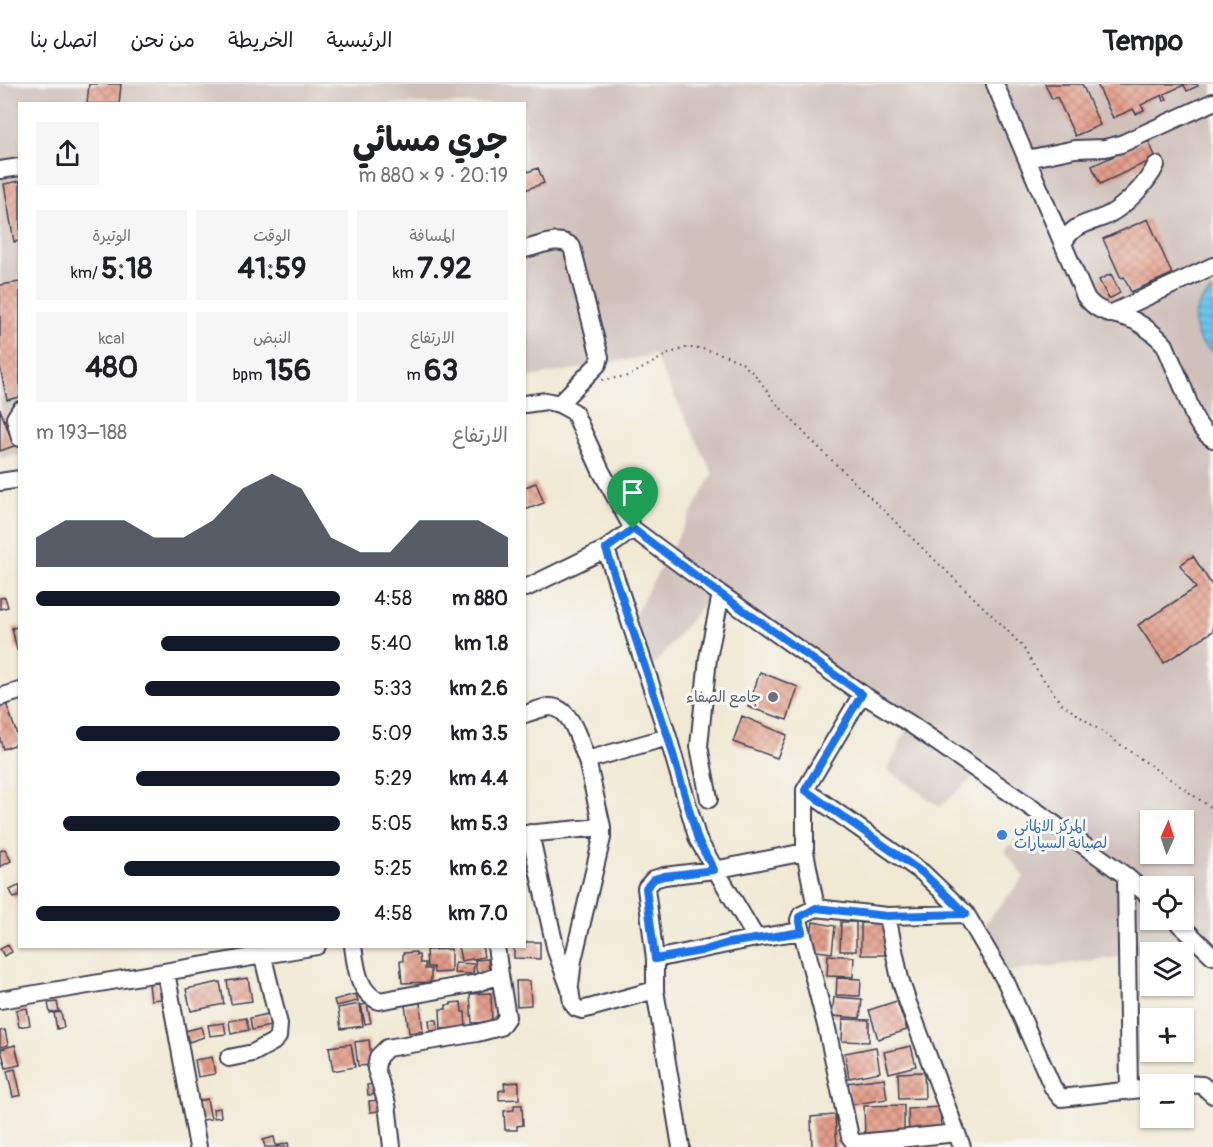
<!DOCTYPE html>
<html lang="ar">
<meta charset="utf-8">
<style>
:root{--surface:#fff;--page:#f6f6f6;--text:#202124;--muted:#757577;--line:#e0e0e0;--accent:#111827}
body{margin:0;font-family:Pangolin,"Playpen Sans Arabic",sans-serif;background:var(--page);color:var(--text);direction:rtl;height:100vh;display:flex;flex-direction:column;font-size:22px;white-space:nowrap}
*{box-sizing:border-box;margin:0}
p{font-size:20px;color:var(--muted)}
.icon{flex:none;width:33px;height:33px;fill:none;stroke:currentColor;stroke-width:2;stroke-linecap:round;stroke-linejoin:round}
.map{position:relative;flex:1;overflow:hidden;direction:ltr}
.drawer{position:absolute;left:18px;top:18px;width:508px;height:846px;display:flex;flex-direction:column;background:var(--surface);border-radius:0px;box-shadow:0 2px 4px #0004;direction:rtl}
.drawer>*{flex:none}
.needle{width:39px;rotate:3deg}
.tools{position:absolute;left:1140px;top:726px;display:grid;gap:12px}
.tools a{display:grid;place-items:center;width:54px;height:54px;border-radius:0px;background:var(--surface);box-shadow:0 2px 4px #0004;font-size:30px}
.pin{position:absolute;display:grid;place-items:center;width:51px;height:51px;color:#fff;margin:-62px -26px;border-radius:50% 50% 50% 0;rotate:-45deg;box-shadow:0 0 6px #0007}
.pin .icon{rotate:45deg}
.round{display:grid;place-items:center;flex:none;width:63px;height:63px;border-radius:0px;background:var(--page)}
.head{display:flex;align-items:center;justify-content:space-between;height:102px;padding:0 18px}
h1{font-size:33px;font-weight:700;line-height:45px}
.figures{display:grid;grid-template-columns:repeat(3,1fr);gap:9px;height:102px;padding:6px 18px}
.figures div{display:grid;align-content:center;border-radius:0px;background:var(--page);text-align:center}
.figures b{font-size:30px;font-weight:700}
.figures small{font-size:16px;font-weight:400}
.figures p{font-size:16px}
.chart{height:168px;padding:12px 18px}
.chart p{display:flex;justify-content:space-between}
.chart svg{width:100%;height:108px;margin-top:6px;fill:var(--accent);opacity:.7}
ul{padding:0 18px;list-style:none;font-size:20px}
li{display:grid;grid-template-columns:96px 72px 1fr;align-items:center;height:45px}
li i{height:15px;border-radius:8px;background:var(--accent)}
header{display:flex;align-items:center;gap:36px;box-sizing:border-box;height:84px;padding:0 30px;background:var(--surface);border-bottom:2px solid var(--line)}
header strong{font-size:28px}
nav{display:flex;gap:33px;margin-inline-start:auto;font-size:21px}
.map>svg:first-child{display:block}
</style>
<header>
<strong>Tempo</strong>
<nav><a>الرئيسية</a><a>الخريطة</a><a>من نحن</a><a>اتصل بنا</a></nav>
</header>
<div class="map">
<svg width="1213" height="1063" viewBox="0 0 1213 1063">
<defs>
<pattern id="water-rules" width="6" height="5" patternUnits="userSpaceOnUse" patternTransform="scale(1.5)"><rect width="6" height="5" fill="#6dc3ea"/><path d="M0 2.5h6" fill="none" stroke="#5ea7ca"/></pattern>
<pattern id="building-cross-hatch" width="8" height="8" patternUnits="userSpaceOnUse" patternTransform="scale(1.5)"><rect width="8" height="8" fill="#e49d8a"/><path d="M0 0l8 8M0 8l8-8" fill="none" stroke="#b88072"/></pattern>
</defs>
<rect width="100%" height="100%" fill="#f6f6f2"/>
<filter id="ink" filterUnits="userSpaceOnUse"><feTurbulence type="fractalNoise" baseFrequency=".0167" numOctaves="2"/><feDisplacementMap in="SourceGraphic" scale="12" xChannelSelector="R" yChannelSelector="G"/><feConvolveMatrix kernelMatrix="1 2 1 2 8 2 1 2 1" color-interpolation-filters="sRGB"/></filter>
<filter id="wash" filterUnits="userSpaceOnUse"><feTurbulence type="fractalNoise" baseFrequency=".008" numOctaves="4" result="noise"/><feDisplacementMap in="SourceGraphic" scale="24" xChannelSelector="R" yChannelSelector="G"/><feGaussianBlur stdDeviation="1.35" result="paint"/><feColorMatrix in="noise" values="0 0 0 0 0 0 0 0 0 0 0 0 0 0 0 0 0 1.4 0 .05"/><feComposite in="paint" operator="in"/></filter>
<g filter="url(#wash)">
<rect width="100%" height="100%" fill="#f1e9d4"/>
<path fill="#cfc0ba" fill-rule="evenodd" d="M0,0H1213V872L1185,845L1162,867L1000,889L982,843L1024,793L1005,767L1039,730L979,688L940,723L888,686L909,640L715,506L649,587L633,533L713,390L654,271L525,294V20H20L19,371L0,374ZM1150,736H1184V770H1150ZM1150,802H1184V836H1150Z"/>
<path fill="url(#water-rules)" stroke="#487292" stroke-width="1.5" d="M1213,207V268C1188,254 1189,221 1213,207Z"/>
<g id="blocks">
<path fill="url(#building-cross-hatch)" d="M89,0H121L119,20H87Z
M1045,0H1082L1100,41L1075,52L1057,13L1052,15Z
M1097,0H1197L1198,2L1187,7L1184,1L1164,10L1167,15L1164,17L1162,11L1141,21L1144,26L1136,30L1133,25L1113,34Z
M1148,56L1156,74L1100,100L1092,82Z
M538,84L544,99L525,106V89Z
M20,97V157L14,158L4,100Z
M1148,135L1172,190L1131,208L1124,193L1121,194L1103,155Z
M1111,190L1120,209L1109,215L1099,196Z
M20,198V313L7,316L0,283V201Z
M0,325L14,362L0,367Z
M536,399L544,419L525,426V403Z
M1193,472L1213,503V547L1164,579L1138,541L1196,504L1180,481Z
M5,513L8,523L0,525V514Z
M20,543V565L17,566L12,544Z
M760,588L798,603L787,636L748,623Z
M5,616L20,659L3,665L0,655V618Z
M742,632L787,651L777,674L733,658Z
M5,765L11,777L0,783V767Z
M20,801V812L14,814L10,806Z
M813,838L835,842L832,869L809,866Z
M841,838H856V867H840Z
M884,838L885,871H861V839Z
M525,858H540V875L514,874V862H525Z
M8,861L12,868L4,872L0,865Z
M458,862H482L484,873L461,877Z
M451,865V888L434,889L433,883H427L426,866Z
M416,868V871H419L420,879H425V885H431V898L402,899L400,877H403V869Z
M828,871L854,873L853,893L827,892Z
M488,875L489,888L477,889L475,876Z
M455,879L474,880L473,890L454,889Z
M248,894L252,917L231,920L227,897Z
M837,894L861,895L860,912L836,911Z
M516,897H530L531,921L517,922Z
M220,898L224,920L191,927L186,905Z
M158,899L161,915L151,916L149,900Z
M491,909L492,938L472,939L470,910Z
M356,910L358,917L336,922L334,916Z
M834,913L862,915L860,934L832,932Z
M897,917L907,946L878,955L869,926Z
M57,918L59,927L50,929L48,919Z
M461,918L462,928H465L466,944L441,945L440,925H446V921H451V919Z
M420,919L423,947L409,949L405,921Z
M360,920L363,942L341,945L338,924Z
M367,920L371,939L365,940L361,921Z
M27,924L30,941L19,943L16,926Z
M61,928L64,943L57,945L54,929Z
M268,930L270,942L252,946L250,934Z
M246,934L249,946L231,950L229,937Z
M843,935L869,936V958L842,957Z
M429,936H437L438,946L430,947Z
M224,939L226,950L210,952L208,941Z
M201,943L204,953L189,958L185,947Z
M5,946L8,961L0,963V947Z
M369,956L372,981L358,982L355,958Z
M351,960L355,983L333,987L329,963Z
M15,961L20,981L6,984L1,965Z
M911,962L916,982L889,989L884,968Z
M876,963L880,988L849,994L845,969Z
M212,973L215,990L198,993L195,976Z
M15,985L21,1011L13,1013L7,987Z
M924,988L925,1014L899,1015L898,989Z
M884,994L887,1015L850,1021L847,999Z
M519,998V1015L499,1016V1007L505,1006L504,999Z
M377,999L378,1010L368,1011L367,1001Z
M207,1015L211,1035L201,1036L197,1017Z
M379,1016L380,1027L370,1028L369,1017Z
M514,1021H522L523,1041L517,1042V1046H505L504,1027L514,1026Z
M904,1021V1051H865L864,1022Z
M940,1023L941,1047L909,1049L908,1025Z
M220,1024L221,1033L214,1034L213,1025Z
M835,1031L837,1063H812L811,1033Z
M274,1053L276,1062L288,1059L289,1063H265L263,1056Z"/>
</g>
</g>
<g filter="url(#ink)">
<use href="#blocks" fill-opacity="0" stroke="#414052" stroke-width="1.5"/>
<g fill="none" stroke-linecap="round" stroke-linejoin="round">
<g stroke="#414052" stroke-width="20">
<path id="minor" d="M995,0L1085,212C1099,232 1115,228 1135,237C1146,243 1157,252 1165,261C1171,276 1178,291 1184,306C1191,324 1195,344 1213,355
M1027,75L1075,65L1105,64L1121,60L1213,18
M0,86L20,83
M1063,161C1071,139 1090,140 1108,131C1125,122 1148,99 1156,81
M525,165C540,162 560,151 572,163L600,273L598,280L559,320
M1110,230L1213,182
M525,320L546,317L559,320L574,328L601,387L633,445L715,506L862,610L909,639L1039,729L1126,792L1150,813
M20,326L15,334L20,354
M0,398L20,395
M633,445L606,465L668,653L698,756L756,854L655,875
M526,504L606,465
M862,610L805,706V768L816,824L801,831L799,836L827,945L850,1053L853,1057L859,1059L957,1049
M0,613L20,607
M525,630C532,628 541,624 549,623C572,622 580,660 587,676
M805,706L923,789L966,830
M709,715L699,662L708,574L721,510
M602,743L587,676L668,653
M530,749L556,867L570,905L572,919L576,924L582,926L655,906
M525,750L602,743V754L573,876L570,901
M1126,792L1129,1007
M816,824L887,832L966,830L1006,898L1053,1004L1061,1014L1150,1004
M887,832L900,895L908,919L962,1063
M1175,836L1213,872
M756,854L802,847
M353,862C356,883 358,908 379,917L477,899L500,891L496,862
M166,888L198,1063
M0,916L317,862
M229,974L253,969L273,958L278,953L279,940L263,873
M1183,1000L1202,1001L1213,1011
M392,1063L387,1020L376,985L378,973L387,964L477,949L500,943L507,933L500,891
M681,1063L655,906V875L646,804L654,795L664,792L714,786L805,768"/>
</g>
<path stroke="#414052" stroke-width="2" stroke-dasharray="1.5 4.5" stroke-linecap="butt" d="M602,296L629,292L668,270L685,264H699L719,269L741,278L757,293L776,319L811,356L1003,542L1023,563L1035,584L1062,620L1213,725"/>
<use href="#minor" stroke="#fff" stroke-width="16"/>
</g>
</g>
<g fill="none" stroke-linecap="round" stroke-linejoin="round" filter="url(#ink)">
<g stroke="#fff" stroke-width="12">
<path id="route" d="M633,445L715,506L862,610L805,706L923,789L966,830L887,832L816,824L799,833L802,848L728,859L701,867L655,875L646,804L654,795L664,792L714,786L698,756L668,653L606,465Z"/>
</g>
<use href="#route" stroke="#1a73e8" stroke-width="8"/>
</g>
<circle fill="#6b7280" stroke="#f6f6f2" stroke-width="2" cx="773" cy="613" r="6"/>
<circle fill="#3f7fe0" stroke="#f6f6f2" stroke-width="2" cx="1002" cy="751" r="6"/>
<g text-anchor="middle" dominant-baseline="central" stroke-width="6" stroke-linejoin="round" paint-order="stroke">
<g font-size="15" fill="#5b616d" stroke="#f6f6f2" text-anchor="end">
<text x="761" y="613">جامع الصفاء</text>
</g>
<g font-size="15" fill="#366cbe" stroke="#f6f6f2" text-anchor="start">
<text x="1014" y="742">المركز الالماني<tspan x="1014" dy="17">لصيانة السيارات</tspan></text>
</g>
</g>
</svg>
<div class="tools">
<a><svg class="needle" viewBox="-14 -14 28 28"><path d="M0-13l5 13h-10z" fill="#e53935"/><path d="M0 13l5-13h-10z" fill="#757577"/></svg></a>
<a><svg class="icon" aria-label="locate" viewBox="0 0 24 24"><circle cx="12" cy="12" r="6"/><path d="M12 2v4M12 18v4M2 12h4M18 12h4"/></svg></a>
<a><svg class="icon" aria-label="layers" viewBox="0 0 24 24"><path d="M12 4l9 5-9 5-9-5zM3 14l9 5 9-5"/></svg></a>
<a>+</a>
<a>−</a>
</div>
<div class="pin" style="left:633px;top:445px;background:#1e9e55"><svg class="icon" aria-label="arrive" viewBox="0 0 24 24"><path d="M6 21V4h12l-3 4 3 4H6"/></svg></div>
<section class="drawer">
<div class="head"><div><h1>جري مسائي</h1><p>20:19 · 9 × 880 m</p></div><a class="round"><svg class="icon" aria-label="share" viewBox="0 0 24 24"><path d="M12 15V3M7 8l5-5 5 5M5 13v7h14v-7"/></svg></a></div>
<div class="figures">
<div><p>المسافة</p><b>7.92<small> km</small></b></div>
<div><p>الوقت</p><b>41:59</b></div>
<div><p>الوتيرة</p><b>5:18<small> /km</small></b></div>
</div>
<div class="figures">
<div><p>الارتفاع</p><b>63<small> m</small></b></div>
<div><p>النبض</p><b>156<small> bpm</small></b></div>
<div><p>kcal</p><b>480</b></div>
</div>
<div class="chart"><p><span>الارتفاع</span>188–193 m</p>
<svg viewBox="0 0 160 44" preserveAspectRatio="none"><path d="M0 44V32L10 25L20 25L30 25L40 32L50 32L60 25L70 12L80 6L90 12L100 32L110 38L120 38L130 25L140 25L150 25L160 32V44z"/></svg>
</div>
<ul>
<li><b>880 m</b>4:58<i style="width:100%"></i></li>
<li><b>1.8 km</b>5:40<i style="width:59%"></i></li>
<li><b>2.6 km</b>5:33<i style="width:64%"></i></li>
<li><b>3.5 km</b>5:09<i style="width:87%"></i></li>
<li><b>4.4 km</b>5:29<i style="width:67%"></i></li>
<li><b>5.3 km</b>5:05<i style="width:91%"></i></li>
<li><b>6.2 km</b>5:25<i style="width:71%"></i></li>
<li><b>7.0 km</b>4:58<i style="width:100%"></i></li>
</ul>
</section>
</div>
